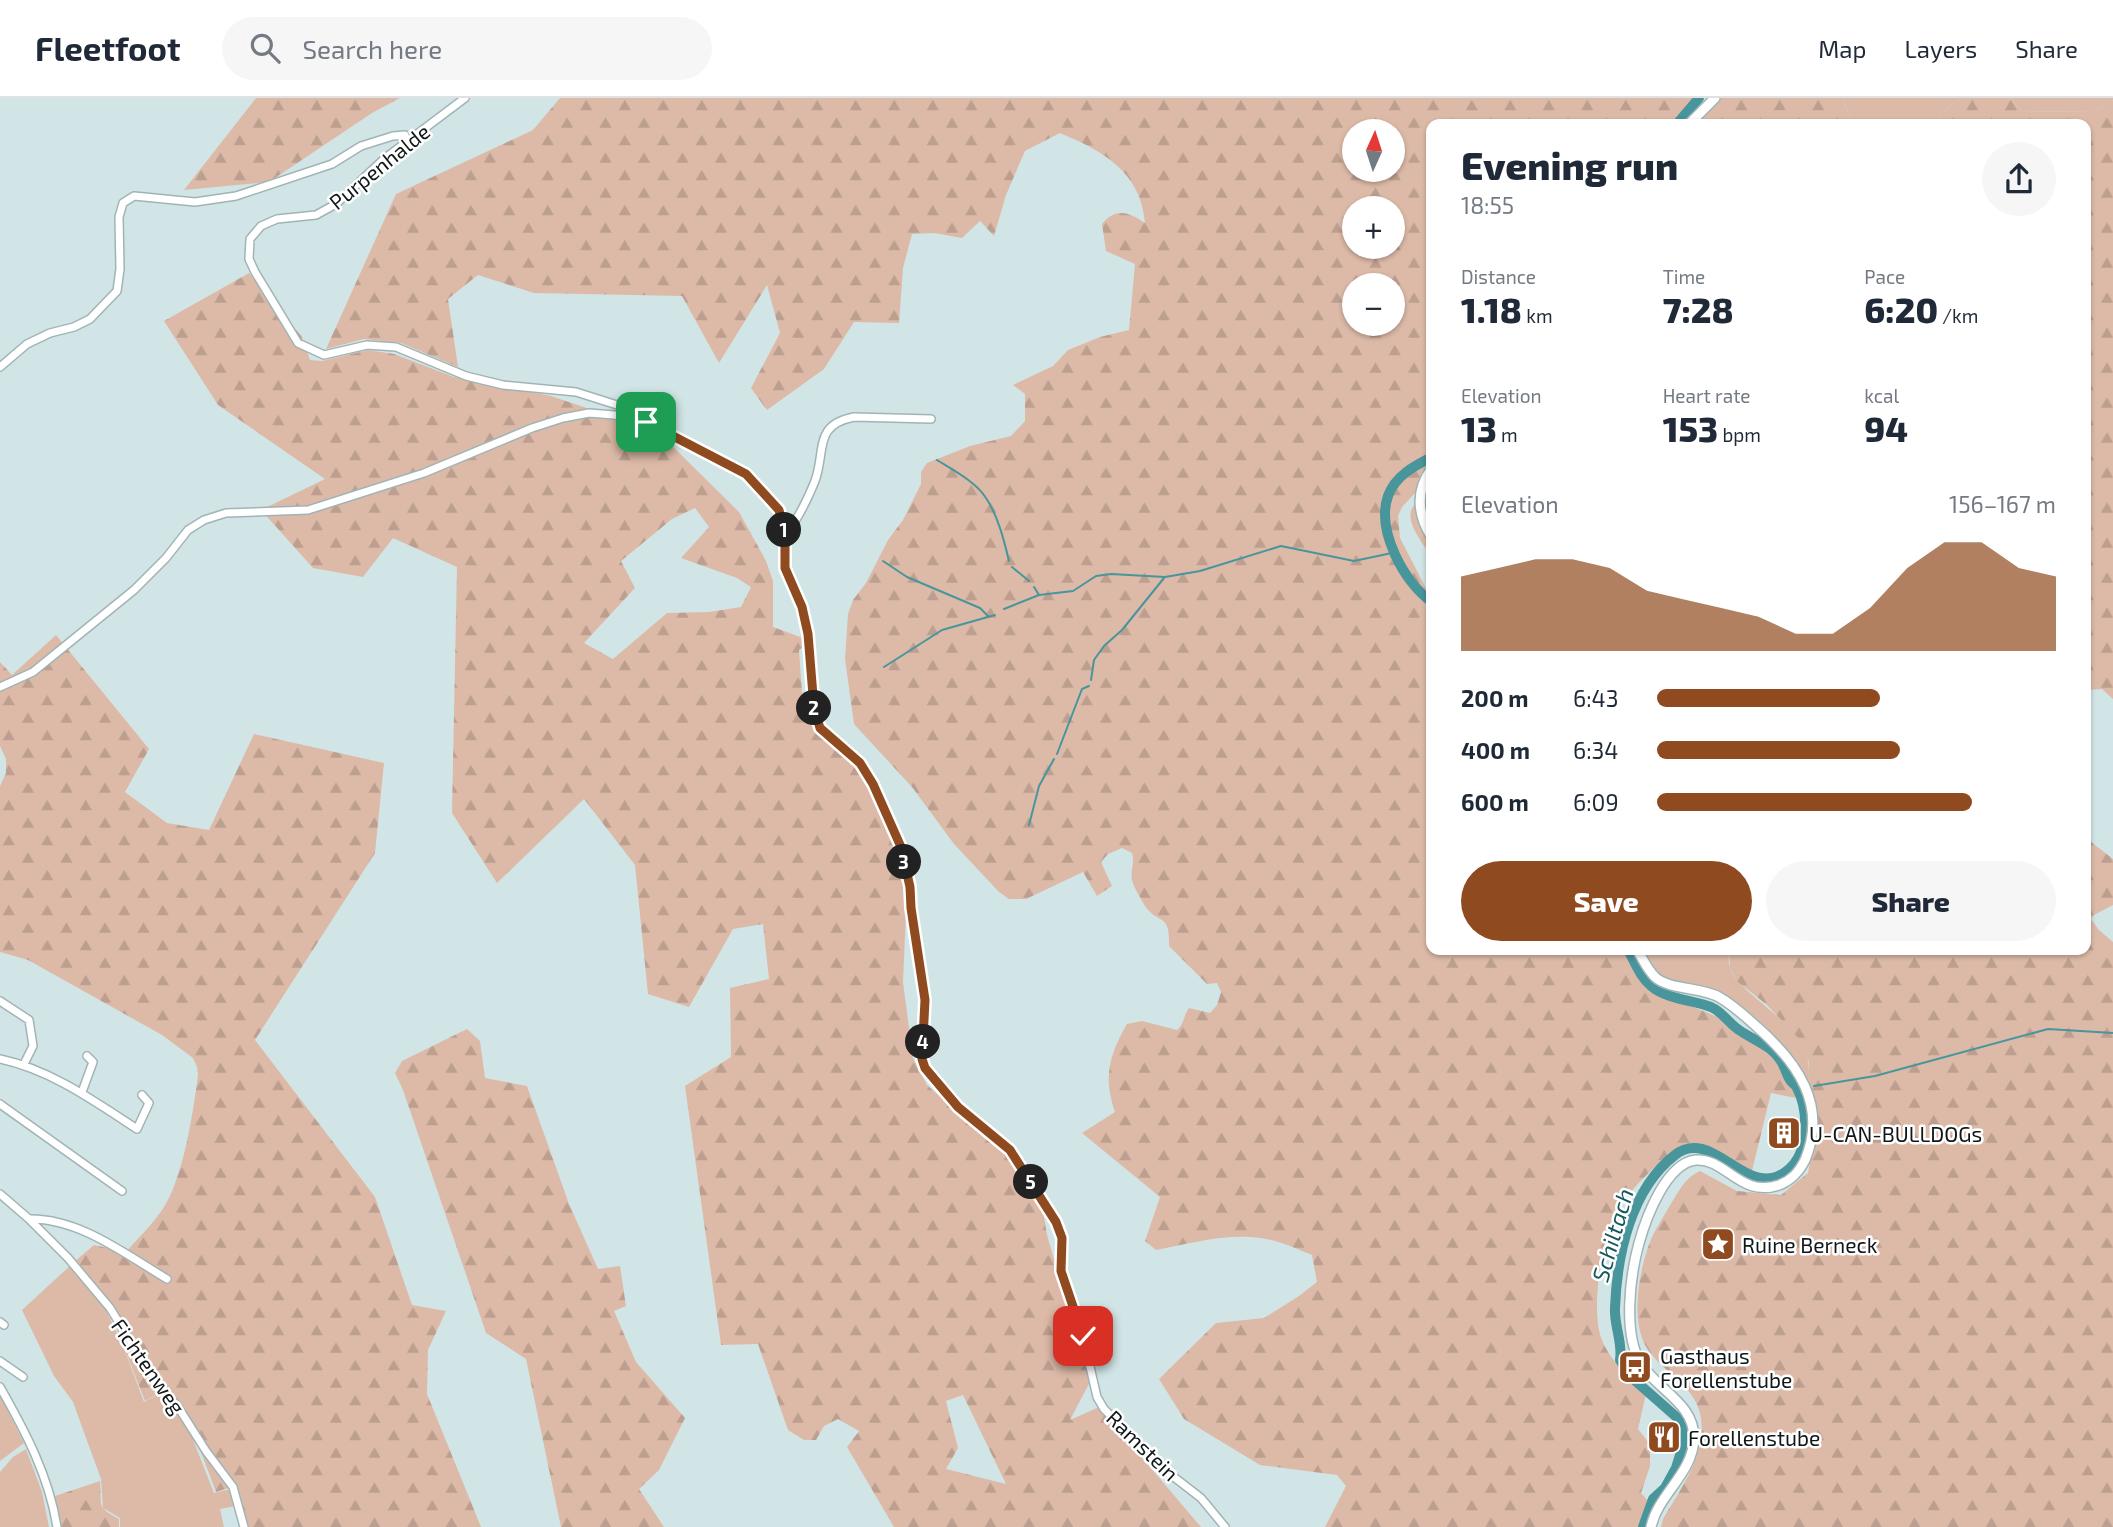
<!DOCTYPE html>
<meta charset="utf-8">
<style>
:root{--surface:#fff;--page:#f6f6f7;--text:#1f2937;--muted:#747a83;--line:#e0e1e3;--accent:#8f4b1f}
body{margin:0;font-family:"Exo 2",sans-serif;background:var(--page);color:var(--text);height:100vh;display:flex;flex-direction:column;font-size:26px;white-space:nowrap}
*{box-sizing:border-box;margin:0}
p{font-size:23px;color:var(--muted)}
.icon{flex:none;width:38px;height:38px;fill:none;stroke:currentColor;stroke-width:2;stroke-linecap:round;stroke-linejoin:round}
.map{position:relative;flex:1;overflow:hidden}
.side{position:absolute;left:1426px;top:21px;width:665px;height:836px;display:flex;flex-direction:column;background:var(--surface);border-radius:14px;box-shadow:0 2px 5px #0004}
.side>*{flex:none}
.needle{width:46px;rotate:3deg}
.fabs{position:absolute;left:1342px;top:21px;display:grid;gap:14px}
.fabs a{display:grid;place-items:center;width:63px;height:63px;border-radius:50%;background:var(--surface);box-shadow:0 2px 5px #0004;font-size:35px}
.pin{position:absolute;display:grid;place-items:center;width:60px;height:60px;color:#fff;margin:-30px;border-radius:14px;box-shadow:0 4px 10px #0006}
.km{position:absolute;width:35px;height:35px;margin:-18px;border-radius:50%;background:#222;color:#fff;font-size:19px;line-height:35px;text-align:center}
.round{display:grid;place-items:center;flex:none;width:74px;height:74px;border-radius:37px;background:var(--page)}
.headline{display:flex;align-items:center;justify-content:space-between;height:119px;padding:0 35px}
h1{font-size:38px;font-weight:800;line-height:52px}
.metrics{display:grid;grid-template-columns:repeat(3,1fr);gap:10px;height:119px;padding:7px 35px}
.metrics div{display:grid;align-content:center}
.metrics b{font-size:35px;font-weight:800}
.metrics small{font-size:19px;font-weight:400}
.metrics p{font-size:19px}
.chart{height:196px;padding:14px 35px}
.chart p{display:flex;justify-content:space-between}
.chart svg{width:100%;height:126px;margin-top:7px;fill:var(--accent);opacity:.7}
.primary-button{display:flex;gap:14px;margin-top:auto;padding:14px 35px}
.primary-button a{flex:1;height:80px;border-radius:42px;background:var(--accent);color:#fff;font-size:28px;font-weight:800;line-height:80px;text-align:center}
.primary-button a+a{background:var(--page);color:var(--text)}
ul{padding:0 35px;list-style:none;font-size:23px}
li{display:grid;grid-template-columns:112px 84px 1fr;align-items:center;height:52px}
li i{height:18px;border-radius:9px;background:var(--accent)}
header{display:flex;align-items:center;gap:42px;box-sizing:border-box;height:98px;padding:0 35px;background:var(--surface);border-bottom:2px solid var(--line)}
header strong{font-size:33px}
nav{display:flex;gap:38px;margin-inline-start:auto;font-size:24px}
.search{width:490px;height:63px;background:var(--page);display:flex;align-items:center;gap:18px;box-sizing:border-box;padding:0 24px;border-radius:38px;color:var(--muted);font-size:26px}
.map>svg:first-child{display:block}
</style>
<header>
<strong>Fleetfoot</strong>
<div class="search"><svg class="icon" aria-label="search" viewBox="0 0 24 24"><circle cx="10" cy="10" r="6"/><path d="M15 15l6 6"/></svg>Search here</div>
<nav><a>Map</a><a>Layers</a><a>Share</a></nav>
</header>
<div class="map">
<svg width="2113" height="1429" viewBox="0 0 2113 1429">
<defs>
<pattern id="forest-firs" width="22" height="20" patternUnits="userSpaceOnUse" patternTransform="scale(1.75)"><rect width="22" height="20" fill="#ddbaa8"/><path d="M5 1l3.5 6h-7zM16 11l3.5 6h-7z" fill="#bd9f90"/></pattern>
</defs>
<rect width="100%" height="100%" fill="#d1e5e6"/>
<path fill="#ddbaa8" d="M1842,0H1962L1942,15L1936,26H1853Z
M2009,0H2113V2L2093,13L2023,14Z
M1415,406C1419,424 1431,442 1431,459C1423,444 1401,421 1415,406Z
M1643,852H1729C1729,857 1728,864 1730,869C1735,891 1789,921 1803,945C1809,957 1809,971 1809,983C1786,947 1754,911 1715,893C1697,884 1673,889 1658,875C1652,869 1647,859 1643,852Z
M72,1166L99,1198L122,1245L144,1304L164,1293L188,1329L214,1395L231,1391L236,1408L220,1411L224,1429H120V1420L103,1410L101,1381L73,1304L54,1278L22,1212Z
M0,1298L24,1345L0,1363Z
M26,1351L42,1394L49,1429H0V1374L13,1359Z"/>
<path fill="url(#forest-firs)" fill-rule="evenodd" d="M256,0H400L372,15L269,84L184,92Z
M560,0H1694L1673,26H1432V357L1427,361L1431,365L1415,395L1402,409L1398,418L1400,440L1431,500L1432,852H1625L1648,890L1720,920L1778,961L1782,978L1796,990V1000L1771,995L1752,1073C1731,1068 1715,1047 1694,1047C1679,1047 1667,1058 1657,1067C1639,1084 1620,1103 1611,1126C1600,1152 1591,1216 1602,1242C1610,1263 1631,1281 1646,1296L1638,1331L1649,1345L1647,1348V1352L1650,1353V1368L1641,1395L1649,1404L1641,1429H1325L1346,1388L1337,1377L1260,1367L1184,1321L1159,1281L1216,1225L1264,1220L1299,1198L1317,1184L1312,1157C1299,1152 1285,1145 1271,1142C1234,1133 1192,1145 1156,1152L1145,1143L1160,1099L1082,1035L1115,1014C1103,980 1109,957 1127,926L1142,923L1177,932C1185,925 1183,918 1189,910L1210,915L1217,907L1221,894L1217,885L1207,886L1169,848C1170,813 1159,828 1145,808C1141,801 1134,790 1132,782C1130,773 1135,765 1132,755L1122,750L1108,756L1101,764L1112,788L1097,798L1083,774L1026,801H1009L999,794L954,746L912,689L854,626L845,561L848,516L853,502L866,485L888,442L903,422L921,386V374L927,365L970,348L1011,338L1025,323V296L1013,287L1053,268L1068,252L1100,239L1129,232L1135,166L1106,153L1102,126C1116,109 1129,114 1145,125C1141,74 1103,53 1060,35L1025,53L1006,97L994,138L980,123L962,140L934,135L912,136L903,170L899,225L854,224L824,271L767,312L751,290L780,235L767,187L719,265L682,198L534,195L478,177L448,201L458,269L401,245L364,241L326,251L396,96L533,32ZM1354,33H1393V72H1354ZM1354,110H1393V149H1354ZM1354,187H1393V226H1354Z
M1720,0H1842L1853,26H1693Z
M1962,0H2009L2023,14L2093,13L2113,2V601L2102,591L2086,592V26H1936L1942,15Z
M249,175L302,239L310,262L322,263L368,252L394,256L454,279L551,298L658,334L739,414L766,463L773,483V529L803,540L806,547L799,552L804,622L857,656L908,770L903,884L913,960L927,987L956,1013L1010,1052L1039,1087L1047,1137L1090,1284L1070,1322L1099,1309L1201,1429H894L847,1349L859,1333L838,1321L824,1328L816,1342H804L788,1332L758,1246L721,1247L685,988L731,959L730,890L769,881L763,826L733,831L689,909L648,896L635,767L584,701L497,785L452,715L457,469L393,440L363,479L313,470L261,412L325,381L218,307L164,223ZM695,410L709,429L681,460L737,480L751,489L741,509L709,514L667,515L613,561L584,545L635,490L621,463L672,421ZM963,1297L1006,1386L946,1371L958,1350L946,1303Z
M56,537L149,651L125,694L167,725L209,732L254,636L384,665L375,755L255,942L375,1099L412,1207L446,1213L428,1252L427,1296L481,1429H248L235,1388L216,1394L199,1349L206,1344L167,1291L145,1303L114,1224L100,1198L73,1165L94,1147L126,1154C138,1140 152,1127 162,1112C183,1082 193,1015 198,977L197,969L193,960L162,937L28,862L0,854V688L6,675V661L0,648V564L12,577Z
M2086,740L2113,761V807L2094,817L2091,821L2099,832L2113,844V1429H1661L1663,1421C1681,1390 1711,1351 1699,1312C1690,1283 1659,1272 1645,1247C1630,1218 1640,1165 1653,1137C1658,1127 1664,1118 1669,1109C1678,1095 1684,1080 1700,1073L1737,1093L1781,1097L1808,1075L1817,1029L1809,983V965L1803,945L1767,907L1738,884L1730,870L1729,852H2086Z
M467,931L480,943L485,980L527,988L569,1106L598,1171L620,1168L626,1208L614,1213L636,1264L685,1320L659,1372L639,1391L664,1429H561L526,1261L486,1235L403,992L395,975L402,963Z
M100,1383C102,1410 96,1408 119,1421V1429H61L55,1398Z"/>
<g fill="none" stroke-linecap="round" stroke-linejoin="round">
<path stroke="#48959c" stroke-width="2" d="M937,362C953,372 976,384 986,400C998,418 1004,442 1009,463
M883,463L907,479L980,510L989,519
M1012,469L1029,483
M1034,489L1039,497
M1004,511L1039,497L1073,493L1096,478L1111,476L1165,479L1200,473L1281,448L1354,463L1392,455
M884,569L942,532L995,517
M1091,582L1094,562L1104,548L1122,532L1164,480
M1057,656L1082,591L1089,588
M1029,727L1039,688L1054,661
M1814,988L1875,978L2048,931L2113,935"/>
<path stroke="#48959c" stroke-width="10" d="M1677,26L1699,0
M1432,359C1414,368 1395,378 1388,398C1376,432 1404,485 1432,504
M1628,852C1635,864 1640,879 1651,888C1666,901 1692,902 1711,909C1723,914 1728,925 1739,932C1753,942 1771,947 1781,963C1785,969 1786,976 1790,982C1792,985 1796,987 1797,990C1808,1011 1809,1047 1794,1066C1789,1072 1780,1079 1772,1080C1738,1086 1708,1031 1675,1057C1631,1091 1617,1156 1615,1210C1614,1228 1623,1245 1620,1262L1631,1279L1681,1323L1684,1344L1676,1370L1665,1390L1653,1401L1643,1429"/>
<g stroke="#a1b4b5" stroke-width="10">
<path id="minor" d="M465,0L384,61L336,106L316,117L277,121L261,128L250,141L249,161L255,174L298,245L324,257L367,247L396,249L466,278L503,287L576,294L636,313L646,323
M0,269L27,246L50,235L74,229L90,221L117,193L120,171L119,119L123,105L134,98L195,104L236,98L332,66L361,48L393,38L405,37L407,43
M785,436C798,423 808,400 815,383C826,353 813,327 854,319L931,321
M0,589L33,574L134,492L166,460L188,432L204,422L226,415L308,412L424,375L532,330L563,320L589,315L614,317L646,324L746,376L779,412L783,424L785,470L802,509L809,535L814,610L820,630L860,665L873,686L901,749L910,789L911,810L925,902L922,961L925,970L959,1009L1010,1052L1056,1124L1062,1140L1061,1173L1083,1238L1097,1299L1104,1311L1170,1376L1201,1400L1225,1429
M0,903L29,922L33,948L24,966
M0,961C51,972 94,1003 137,1031L149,1005L142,997
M82,994L93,964L87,958
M0,1006L122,1093
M0,1096L29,1121L68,1160L110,1210L150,1275L180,1312L206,1353L233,1389L244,1429
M29,1121C79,1120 125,1156 167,1181
M0,1224L4,1227
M0,1263L23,1279
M0,1289C25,1333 49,1378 57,1429"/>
</g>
<g stroke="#a1b4b5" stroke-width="12">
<path id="major" d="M1689,26L1715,0
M1432,370C1415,393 1417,416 1432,440
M1637,852C1643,861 1647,871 1655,879C1669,892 1701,889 1719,899C1733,907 1745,918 1757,929C1797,964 1828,1007 1805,1062C1799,1074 1792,1082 1779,1087C1740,1100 1726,1060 1696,1062C1666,1065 1646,1120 1639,1145C1630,1178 1623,1234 1640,1264C1656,1292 1694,1304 1694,1340C1693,1376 1658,1396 1651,1429"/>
</g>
<use href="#minor" stroke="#fff" stroke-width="7"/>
<use href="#major" stroke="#fff" stroke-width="9"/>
</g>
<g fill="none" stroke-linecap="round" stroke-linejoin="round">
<g stroke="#fff" stroke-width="14">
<path id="route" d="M646,324L746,376L779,412L785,436V470L802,509L808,536L814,610L820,630L860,665L873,686L901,749L910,789L911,810L925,902L922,961L925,970L958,1009L1010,1052L1056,1124L1062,1140L1061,1173L1083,1238"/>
</g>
<use href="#route" stroke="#8f4b1f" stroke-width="9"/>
</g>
<defs>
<g id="building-square" transform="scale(1.75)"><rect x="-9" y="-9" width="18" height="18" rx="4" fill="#8f4b1f" stroke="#fff"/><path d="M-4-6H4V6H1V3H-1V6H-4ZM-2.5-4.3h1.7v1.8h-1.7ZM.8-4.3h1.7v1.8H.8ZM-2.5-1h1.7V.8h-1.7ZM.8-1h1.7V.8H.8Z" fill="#fff"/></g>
<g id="sight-square" transform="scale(1.75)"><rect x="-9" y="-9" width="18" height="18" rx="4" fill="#8f4b1f" stroke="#fff"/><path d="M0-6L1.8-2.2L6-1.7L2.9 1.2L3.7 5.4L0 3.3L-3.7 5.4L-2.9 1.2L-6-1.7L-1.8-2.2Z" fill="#fff"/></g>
<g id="bus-square" transform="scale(1.75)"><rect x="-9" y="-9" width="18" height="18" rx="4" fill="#8f4b1f" stroke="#fff"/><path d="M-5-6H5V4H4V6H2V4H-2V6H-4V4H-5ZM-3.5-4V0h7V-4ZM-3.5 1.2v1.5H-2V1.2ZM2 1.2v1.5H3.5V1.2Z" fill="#fff"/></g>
<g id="restaurant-square" transform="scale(1.75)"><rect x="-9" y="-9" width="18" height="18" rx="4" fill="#8f4b1f" stroke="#fff"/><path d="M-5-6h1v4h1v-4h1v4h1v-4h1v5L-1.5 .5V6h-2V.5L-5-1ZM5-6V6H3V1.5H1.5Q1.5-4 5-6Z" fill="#fff"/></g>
</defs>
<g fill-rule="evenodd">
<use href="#building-square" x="1784" y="1035"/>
<use href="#sight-square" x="1718" y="1146"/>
<use href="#bus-square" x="1635" y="1269"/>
<use href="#restaurant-square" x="1664" y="1339"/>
</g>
<g text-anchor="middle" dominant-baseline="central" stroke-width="5" stroke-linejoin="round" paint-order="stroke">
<g font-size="21" fill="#101718" stroke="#fff">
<text transform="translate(379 68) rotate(-39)">Purpenhalde</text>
<text transform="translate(149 1268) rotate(55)">Fichtenweg</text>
<text transform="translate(1143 1347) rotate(44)">Ramstein</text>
</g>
<g font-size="21" fill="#101718" stroke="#fff" text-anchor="start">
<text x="1809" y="1035">U-CAN-BULLDOGs</text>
<text x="1742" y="1146">Ruine Berneck</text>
<text x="1660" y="1257">Gasthaus<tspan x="1660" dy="24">Forellenstube</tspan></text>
<text x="1688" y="1339">Forellenstube</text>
</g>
<g font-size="23" font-style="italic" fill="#15575c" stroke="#fff">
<text transform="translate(1612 1137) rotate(-74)">Schiltach</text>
</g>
</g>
</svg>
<div class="fabs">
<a><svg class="needle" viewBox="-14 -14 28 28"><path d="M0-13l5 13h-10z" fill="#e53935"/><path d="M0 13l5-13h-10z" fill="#747a83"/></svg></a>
<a>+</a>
<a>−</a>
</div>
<div class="pin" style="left:646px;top:324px;background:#1e9e55"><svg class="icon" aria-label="arrive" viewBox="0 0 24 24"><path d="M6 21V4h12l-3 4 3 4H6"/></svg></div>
<div class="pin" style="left:1083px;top:1238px;background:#d93025"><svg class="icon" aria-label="check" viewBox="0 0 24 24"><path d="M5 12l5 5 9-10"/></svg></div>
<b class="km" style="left:784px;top:432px">1</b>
<b class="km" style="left:814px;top:610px">2</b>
<b class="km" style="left:904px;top:764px">3</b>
<b class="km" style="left:923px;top:944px">4</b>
<b class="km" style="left:1031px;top:1084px">5</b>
<section class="side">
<div class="headline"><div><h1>Evening run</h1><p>18:55</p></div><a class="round"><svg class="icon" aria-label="share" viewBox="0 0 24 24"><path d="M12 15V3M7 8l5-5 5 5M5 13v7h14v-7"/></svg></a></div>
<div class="metrics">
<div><p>Distance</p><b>1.18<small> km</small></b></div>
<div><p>Time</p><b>7:28</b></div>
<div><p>Pace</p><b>6:20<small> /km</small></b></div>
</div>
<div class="metrics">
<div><p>Elevation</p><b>13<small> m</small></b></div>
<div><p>Heart rate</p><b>153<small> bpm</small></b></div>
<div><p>kcal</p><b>94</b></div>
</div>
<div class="chart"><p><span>Elevation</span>156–167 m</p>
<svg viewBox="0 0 160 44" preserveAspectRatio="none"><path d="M0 44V18L10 15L20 12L30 12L40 15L50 23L60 26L70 29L80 32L90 38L100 38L110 29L120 15L130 6L140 6L150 15L160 18V44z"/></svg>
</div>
<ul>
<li><b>200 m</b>6:43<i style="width:56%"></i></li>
<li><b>400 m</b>6:34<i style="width:61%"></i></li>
<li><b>600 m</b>6:09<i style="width:79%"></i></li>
</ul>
<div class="primary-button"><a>Save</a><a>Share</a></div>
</section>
</div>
